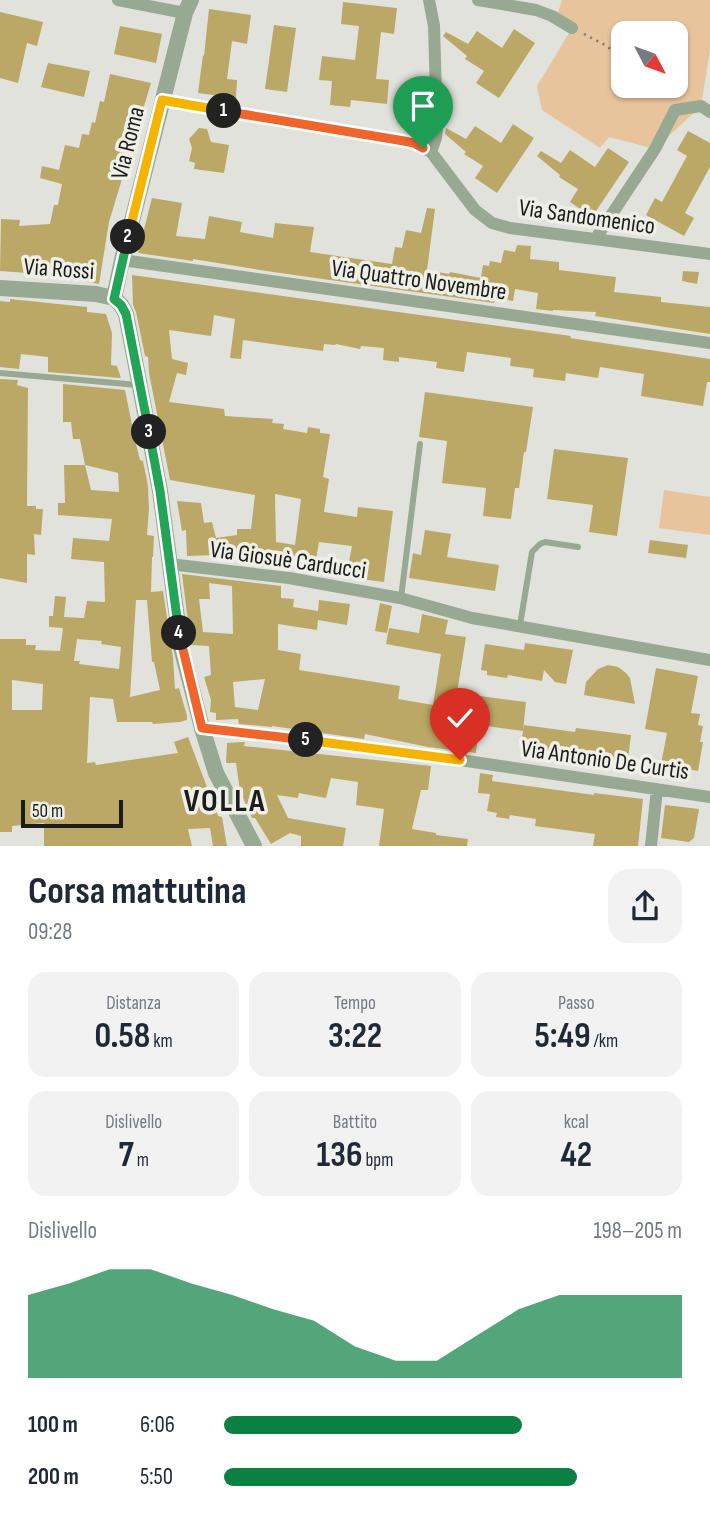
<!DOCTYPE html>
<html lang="it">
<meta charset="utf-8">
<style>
:root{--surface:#fff;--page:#f2f2f3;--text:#1f2937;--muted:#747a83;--accent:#0b8043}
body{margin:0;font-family:"Sofia Sans Condensed",sans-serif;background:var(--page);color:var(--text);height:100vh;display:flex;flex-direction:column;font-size:26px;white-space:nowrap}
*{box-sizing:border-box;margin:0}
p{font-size:23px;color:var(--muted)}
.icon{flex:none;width:38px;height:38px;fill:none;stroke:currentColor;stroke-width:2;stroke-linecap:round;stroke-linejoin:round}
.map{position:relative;height:846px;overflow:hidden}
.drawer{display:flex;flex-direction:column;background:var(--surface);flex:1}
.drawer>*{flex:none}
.needle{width:46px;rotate:131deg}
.tools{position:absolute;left:611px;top:21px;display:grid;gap:14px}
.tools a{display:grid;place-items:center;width:77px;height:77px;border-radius:14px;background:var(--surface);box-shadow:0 2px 5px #0004;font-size:35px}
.scale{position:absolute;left:21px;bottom:18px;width:102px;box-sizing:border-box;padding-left:7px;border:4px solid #1c1c1a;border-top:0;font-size:19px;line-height:24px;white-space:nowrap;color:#1c1c1a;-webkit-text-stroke:5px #eef0e8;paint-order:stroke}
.pin{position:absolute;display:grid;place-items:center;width:60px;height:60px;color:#fff;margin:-72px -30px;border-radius:50% 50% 50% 0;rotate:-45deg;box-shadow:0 0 7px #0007}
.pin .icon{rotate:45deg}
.km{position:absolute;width:35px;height:35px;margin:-18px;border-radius:50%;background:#222;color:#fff;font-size:19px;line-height:35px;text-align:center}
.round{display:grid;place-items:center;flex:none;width:74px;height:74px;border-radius:21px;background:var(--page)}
.overview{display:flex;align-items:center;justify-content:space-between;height:119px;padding:0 28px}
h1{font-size:38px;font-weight:700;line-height:52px}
.metrics{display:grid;grid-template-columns:repeat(3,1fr);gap:10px;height:119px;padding:7px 28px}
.metrics div{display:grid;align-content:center;border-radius:18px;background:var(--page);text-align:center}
.metrics b{font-size:35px;font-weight:700}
.metrics small{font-size:19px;font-weight:400}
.metrics p{font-size:19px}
.chart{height:196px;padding:14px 28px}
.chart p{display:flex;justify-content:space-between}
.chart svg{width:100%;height:126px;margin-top:7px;fill:var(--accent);opacity:.7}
ul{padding:0 28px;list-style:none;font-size:23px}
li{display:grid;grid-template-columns:112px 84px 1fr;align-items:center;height:52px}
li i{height:18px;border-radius:9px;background:var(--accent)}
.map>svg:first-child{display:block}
</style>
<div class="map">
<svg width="710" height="846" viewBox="0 0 710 846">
<rect width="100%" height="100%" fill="#e1e2db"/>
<path fill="#e8c49c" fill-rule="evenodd" d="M562,0H710V50L701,106L655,149L609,137L600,148L542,110L537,86L572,28L556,18ZM623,33H676V86H623Z
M664,490L710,497V535L659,528Z"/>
<path fill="#bba867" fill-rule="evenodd" d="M343,2L397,8L394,34L381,32L376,79L389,80L387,104L351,100L350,107L330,105L332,81L319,80L322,56L355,60L359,26L341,24Z
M209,9L251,15L247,44L232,41L227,79L237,80L236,98L198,93L203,55L204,56Z
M0,12L43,22L37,46L27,43L18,83L0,78Z
M274,25L296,28L287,92L265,89Z
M120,26L162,34L156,63L114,54Z
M514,29L535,43L499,98L476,83L484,71L465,59L467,56L443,36L446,32L468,44L477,31L502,48Z
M48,63L90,71L84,97L41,87Z
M110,74L151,83L109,222L99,284L66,278V280L27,273L0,271L1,219L20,220L19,226L50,224L54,205H58L62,184L40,178L42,166L59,170L65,145L79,148L82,134L89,135L92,122L95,123L100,101L104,102Z
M513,124L534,138L497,193L475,178L483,166L464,154L466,152L445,134L446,128L466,139L475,126L501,143Z
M199,128L207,129L211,142L229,145L224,173L194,169L195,163L189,161L192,148L189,139Z
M688,131L710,143V167L685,213L694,218L684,236L646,215L655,198L662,202L687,156L677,150Z
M608,148L629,162L592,217L570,202L578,189L559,177L560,175L537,156L541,151L561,163L570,150L595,167Z
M152,198L182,203L176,236L205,239L209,216L242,222L240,232L273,238L275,223L314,227L310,252L392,264L395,247L402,248L406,230L421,233L427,208L435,209L427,270L449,274L450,272L481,278L483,265L489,266L490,261L501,263L504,250L515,252L517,245L531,246L530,259L559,262V270L616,277L614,292L661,297V302L710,307V334L595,316L596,312L553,310V311L536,309L538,293L515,289L513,301L495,297L494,303L273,272L193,259V261L138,253Z
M683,271L699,272L697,284L682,281Z
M132,275L571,336L570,338L710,359V382H707L703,406L641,396L644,374L600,367L598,378L566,373L565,381L533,377L534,369L510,366L511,358L467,352L464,372L436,368L437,362L399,357V362L383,360L384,348L361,346L360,349L336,344L335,345L324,344L323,351L243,340L241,359L230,358L235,319L214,315L211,336L169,330L172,359L188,363L186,375L177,373L169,402L224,409L225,416L273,419L272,423L284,424L283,429L307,433L308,427L320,429V433L330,434L323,477L329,479L324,512L357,517L358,507L393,511L384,582L346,577L352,546L319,542L315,565L299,563L300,560L278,559L277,564L263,562V558L244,554L187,556L186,530L182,531L177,501L201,503L204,523L212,522L216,538L237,535V529H251L255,495L170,480L149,373L148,357L145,356L136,312L133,305ZM275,494L301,499L295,545L276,542Z
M10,299L87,307V312L106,314L112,333L111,365L117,366L121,378L48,372V357L21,354L19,369L0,367V301L10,302Z
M0,379L18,380L17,385L28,388L27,506H36V509H43L41,535L34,534L35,555L27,554V583L0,578Z
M63,384L125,390L135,440L140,460L143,461L148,486L149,509L147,535L154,536L153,557H152L151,592L163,591L173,657L175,689L179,688L187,716V720L180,722L153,724L152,722H117L113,699L90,697L87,763L95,762L96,765L178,753L174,742L188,737L218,816L222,817L227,846H213L210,828L188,829L192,846H44V823L12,826V832H0V639H26V645H36L35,650L60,651L63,628L49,627V616H53L55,596L66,597L64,617L84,618L87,601L105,602L104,562L71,559L73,538L109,541L112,519L58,515V503H65L64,465H85L80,439H73L71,422H63ZM85,465L118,473L119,492L91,490ZM136,600H147L152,662H154L160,690L130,697ZM77,639L102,641L101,644L121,647L119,669L79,664L80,661H74ZM12,680L43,684L42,710H12Z
M425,392L533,407L526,452H524L519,488H515L511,519L483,516L486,488L442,483L447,441L419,437Z
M554,449L628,458L617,536L589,532L593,505L547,499Z
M425,530L451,534L447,557L499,565L495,591L409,578L413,553L421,555Z
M650,540L688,545L686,558L648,553Z
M182,574L281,586V598L294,599L293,607L318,611L319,600L350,604L347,625L318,620L317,630L278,624V650L301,654L299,670L400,686L398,699L433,705L441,654L386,644L389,628L419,633L422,614L448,620L445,634L466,637L457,693L526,702L523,731L479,725L476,753L428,747L365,734L364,739L272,726V727L239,724L238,719L216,720V713L210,712L211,700L204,677L211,675L209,646L191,645ZM209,583L232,586L233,634L203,632L199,599H210ZM265,679L258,710L235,707L233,682Z
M380,603L392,606L387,633L375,631Z
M525,643L573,650L566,684L555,682L544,670L542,681L508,675L507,678L487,675V671L481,670L485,644L524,650Z
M608,665L618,667L626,673L630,678L635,704L584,695L586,682L598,669Z
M656,668L698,676L691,713L700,714L698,725L703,726L700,742H703L698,771L661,764L667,733L645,729Z
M524,725L575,732L576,728L631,735L627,768L611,766L606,762L601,761L600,758H588L585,762L520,751Z
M243,742H245L244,746L431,766L428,790H421L412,829L436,833V835L468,839L467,846H379L384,809L356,805L358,782L331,778L326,798L299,793L298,798L277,795L288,818L346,828L343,846H301V836L290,833L271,844L255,818H252L240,791L236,763H226L227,743Z
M480,773L493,775L492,781L594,795V793L643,799L638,846H593L595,834L535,826L536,819L510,815L509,819L496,817L497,813L487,811L490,794L478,793Z
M665,805L699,809L694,838L689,842L661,838Z"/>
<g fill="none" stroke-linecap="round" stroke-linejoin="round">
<path stroke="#787975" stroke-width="2.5" stroke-dasharray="2 5" stroke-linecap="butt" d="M584,34L607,46L617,55
M623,50L617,55L614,65L619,74L623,77
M669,86L683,95"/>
<path stroke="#97a992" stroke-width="6" d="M0,373L138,385
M401,598L420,444
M520,625L532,552L540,544L545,542L578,547"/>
<path stroke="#97a992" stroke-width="12" d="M118,0L185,13
M429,0L434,26L437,129L436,138L431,152
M478,0L536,10L552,16L572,28
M162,100L413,143L431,152L475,210L492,223L510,228L710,254
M596,238L655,149L675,110L701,106L710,112
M122,260L710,343
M169,564L289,578L400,598L472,618L710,660
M202,728L460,760L710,797
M651,846L657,789"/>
<path stroke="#97a992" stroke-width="16" d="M0,288L96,294L114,298
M114,298L121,305L126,314L160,491L181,647L202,728L216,773L254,846
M114,298L122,260L185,13L191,0"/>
</g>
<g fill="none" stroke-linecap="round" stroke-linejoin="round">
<g stroke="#fff" stroke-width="14">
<path id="split-1" d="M224,111L404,141L414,143L423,148"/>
</g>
<g stroke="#fff" stroke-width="14">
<path id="split-2" d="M128,237L162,100L224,111"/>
</g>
<g stroke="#fff" stroke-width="14">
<path id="split-3" d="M128,237L114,299L121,305L126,314L149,432"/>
</g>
<g stroke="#fff" stroke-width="14">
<path id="split-4" d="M149,432L160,491L179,633"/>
</g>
<g stroke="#fff" stroke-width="14">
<path id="split-5" d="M179,633L202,728L306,740"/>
</g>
<g stroke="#fff" stroke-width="14">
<path id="split-6" d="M306,740L460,760"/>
</g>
<use href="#split-1" stroke="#f0652b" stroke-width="9"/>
<use href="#split-2" stroke="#f5b400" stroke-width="9"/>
<use href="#split-3" stroke="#22a559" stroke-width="9"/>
<use href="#split-4" stroke="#22a559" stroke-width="9"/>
<use href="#split-5" stroke="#f0652b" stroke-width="9"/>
<use href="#split-6" stroke="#f5b400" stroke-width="9"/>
</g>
<g text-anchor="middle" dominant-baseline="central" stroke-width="7" stroke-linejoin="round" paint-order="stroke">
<g font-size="24" fill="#1c1c1a" stroke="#eef0e8">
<text transform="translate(128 143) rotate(-76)">Via Roma</text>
<text transform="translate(587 217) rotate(8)">Via Sandomenico</text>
<text transform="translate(59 269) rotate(4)">Via Rossi</text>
<text transform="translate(419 280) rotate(8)">Via Quattro Novembre</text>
<text transform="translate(288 560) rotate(8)">Via Giosuè Carducci</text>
<text transform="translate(605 760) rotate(8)">Via Antonio De Curtis</text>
</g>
<g font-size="32" font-weight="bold" letter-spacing="2" fill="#1c1c1a" stroke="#eef0e8">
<text x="225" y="801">VOLLA</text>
</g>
</g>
</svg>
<div class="tools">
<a><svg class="needle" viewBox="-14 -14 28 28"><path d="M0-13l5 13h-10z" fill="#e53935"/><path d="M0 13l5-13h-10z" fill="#747a83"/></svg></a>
</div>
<div class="scale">50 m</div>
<div class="pin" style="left:423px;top:148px;background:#1e9e55"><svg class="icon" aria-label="arrive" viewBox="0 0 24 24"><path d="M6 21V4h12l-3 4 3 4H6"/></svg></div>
<div class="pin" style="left:460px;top:760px;background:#d93025"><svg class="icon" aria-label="check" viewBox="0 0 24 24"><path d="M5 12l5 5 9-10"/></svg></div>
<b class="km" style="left:224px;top:111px">1</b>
<b class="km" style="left:128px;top:237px">2</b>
<b class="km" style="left:149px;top:432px">3</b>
<b class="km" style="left:179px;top:633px">4</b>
<b class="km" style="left:306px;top:740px">5</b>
</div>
<section class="drawer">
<div class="overview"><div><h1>Corsa mattutina</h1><p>09:28</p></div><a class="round"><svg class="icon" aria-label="share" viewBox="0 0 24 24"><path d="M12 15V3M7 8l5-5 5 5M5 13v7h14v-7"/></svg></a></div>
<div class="metrics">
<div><p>Distanza</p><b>0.58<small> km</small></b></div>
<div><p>Tempo</p><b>3:22</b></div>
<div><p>Passo</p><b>5:49<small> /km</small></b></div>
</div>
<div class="metrics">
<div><p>Dislivello</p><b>7<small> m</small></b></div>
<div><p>Battito</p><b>136<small> bpm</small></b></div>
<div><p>kcal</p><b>42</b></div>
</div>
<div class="chart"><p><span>Dislivello</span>198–205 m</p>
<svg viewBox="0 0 160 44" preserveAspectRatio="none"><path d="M0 44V15L10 11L20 6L30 6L40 11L50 15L60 20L70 24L80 33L90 38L100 38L110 29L120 20L130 15L140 15L150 15L160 15V44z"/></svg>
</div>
<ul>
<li><b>100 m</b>6:06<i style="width:65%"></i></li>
<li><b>200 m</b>5:50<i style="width:77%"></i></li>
</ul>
</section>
